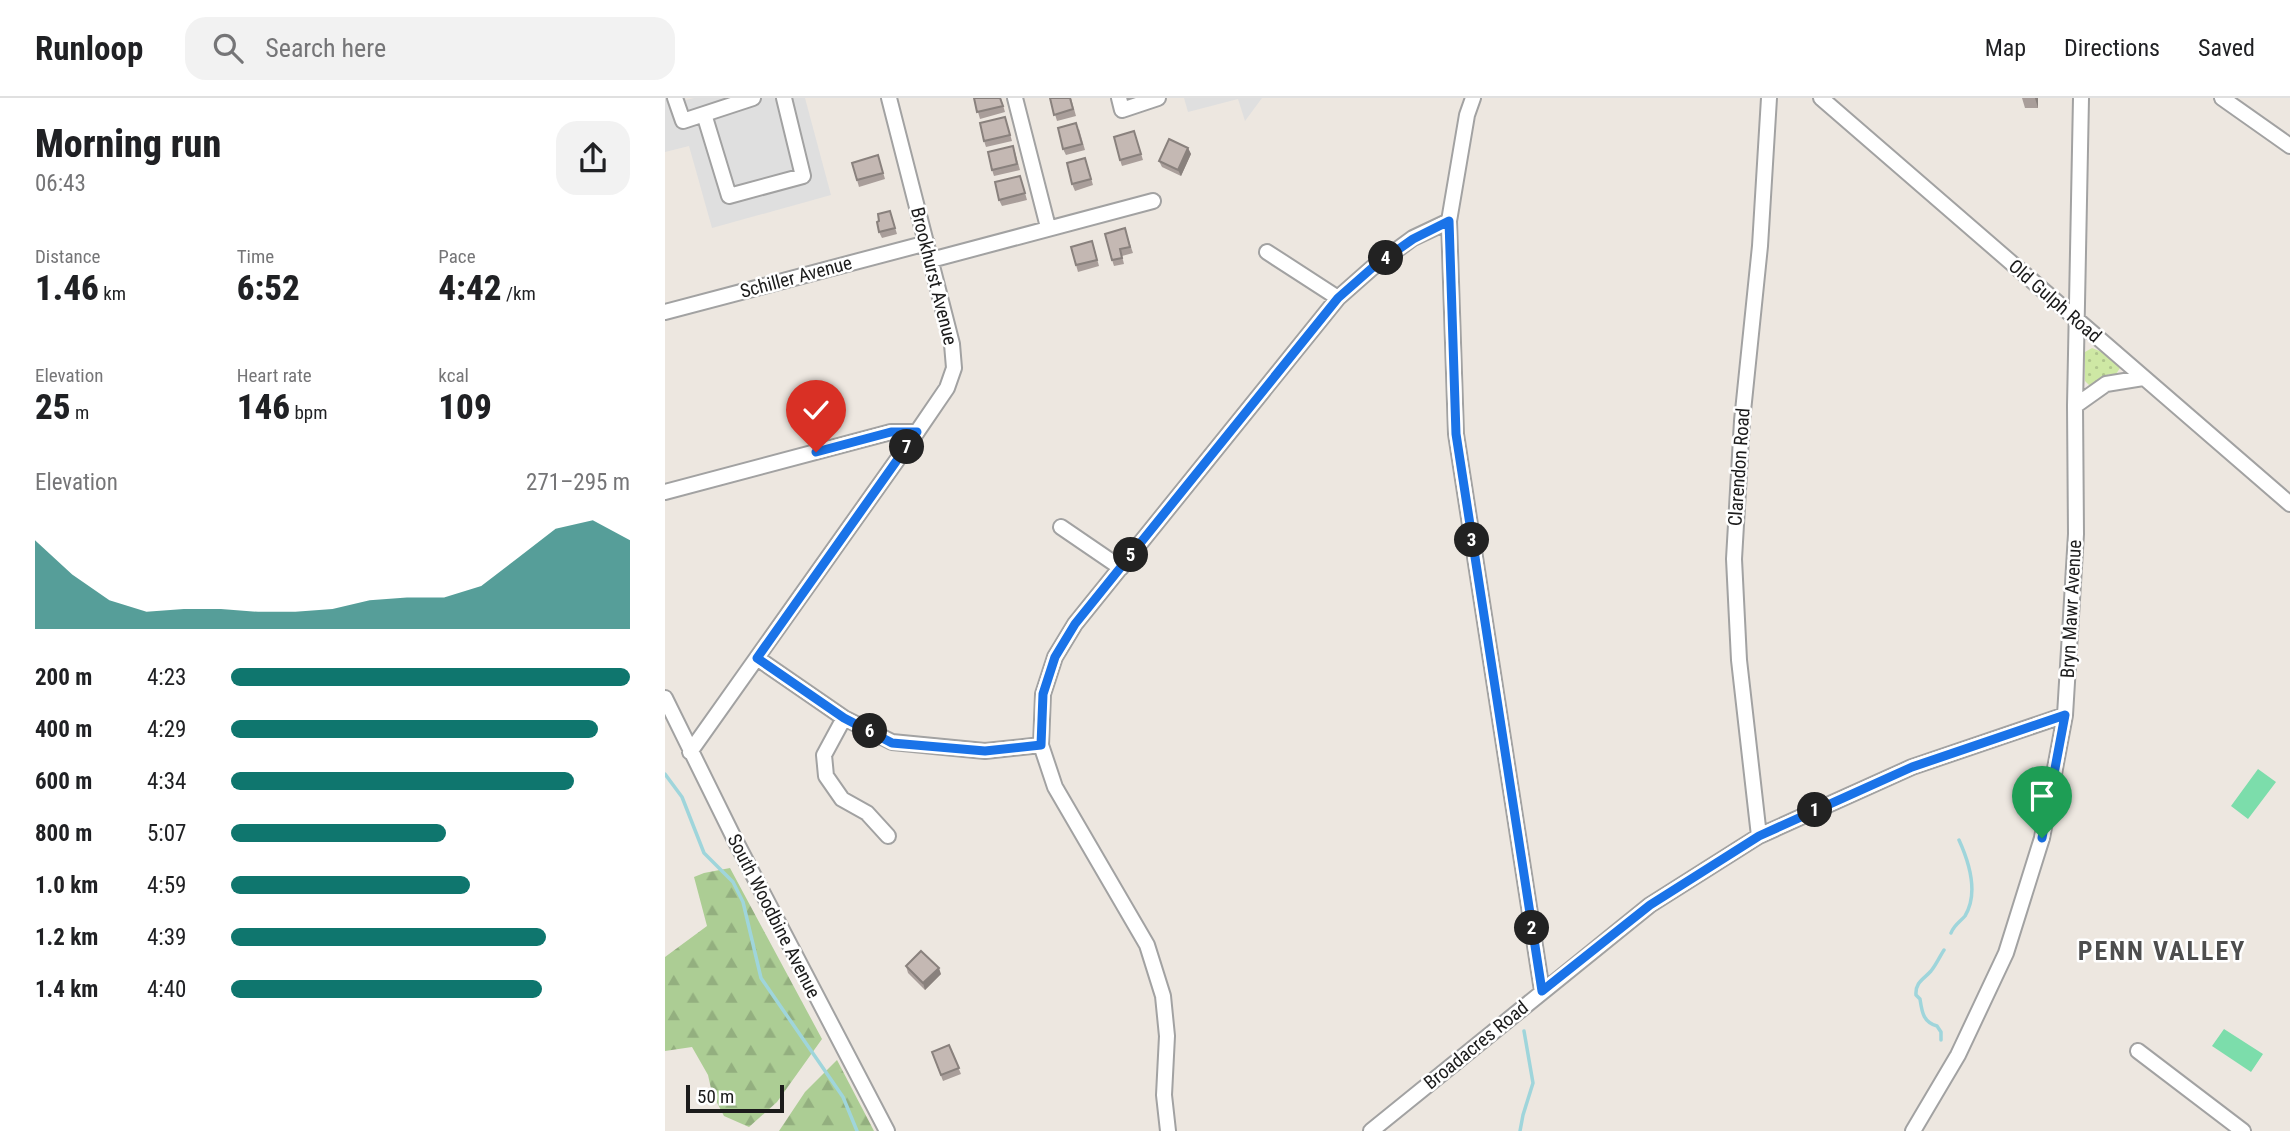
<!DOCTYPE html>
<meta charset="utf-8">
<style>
:root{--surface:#fff;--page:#f2f2f2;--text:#202124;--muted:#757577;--line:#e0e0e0;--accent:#0f766e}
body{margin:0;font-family:"Roboto Condensed",sans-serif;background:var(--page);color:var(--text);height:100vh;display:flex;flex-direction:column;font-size:26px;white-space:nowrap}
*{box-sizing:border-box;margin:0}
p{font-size:23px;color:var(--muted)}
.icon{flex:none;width:38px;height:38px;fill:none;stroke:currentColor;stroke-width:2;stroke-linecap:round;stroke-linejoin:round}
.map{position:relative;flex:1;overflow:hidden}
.drawer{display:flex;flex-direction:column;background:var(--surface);width:665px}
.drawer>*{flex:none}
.scale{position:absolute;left:21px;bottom:18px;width:98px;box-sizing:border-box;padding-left:7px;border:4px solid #1b1b1b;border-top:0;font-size:19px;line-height:24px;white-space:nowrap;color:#1b1b1b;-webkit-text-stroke:5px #fff;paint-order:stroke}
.pin{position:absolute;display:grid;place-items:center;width:60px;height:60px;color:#fff;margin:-72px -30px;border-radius:50% 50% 50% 0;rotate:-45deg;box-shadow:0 0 7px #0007}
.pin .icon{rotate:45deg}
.km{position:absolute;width:35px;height:35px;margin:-18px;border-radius:50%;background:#222;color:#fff;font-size:19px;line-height:35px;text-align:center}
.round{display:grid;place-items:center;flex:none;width:74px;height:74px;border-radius:21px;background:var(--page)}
.headline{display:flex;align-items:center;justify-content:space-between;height:119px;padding:0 35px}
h1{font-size:38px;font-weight:800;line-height:52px}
.stats{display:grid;grid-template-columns:repeat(3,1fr);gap:10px;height:119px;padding:7px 35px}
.stats div{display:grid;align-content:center}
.stats b{font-size:35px;font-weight:800}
.stats small{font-size:19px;font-weight:400}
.stats p{font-size:19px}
.chart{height:196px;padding:14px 35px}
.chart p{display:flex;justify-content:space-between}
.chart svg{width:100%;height:126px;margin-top:7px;fill:var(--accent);opacity:.7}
ul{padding:0 35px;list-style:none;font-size:23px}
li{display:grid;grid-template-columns:112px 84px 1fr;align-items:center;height:52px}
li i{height:18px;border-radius:9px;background:var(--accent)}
header{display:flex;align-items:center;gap:42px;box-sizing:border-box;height:98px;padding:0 35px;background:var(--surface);border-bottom:2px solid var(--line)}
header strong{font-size:33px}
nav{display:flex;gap:38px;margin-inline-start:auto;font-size:24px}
.search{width:490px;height:63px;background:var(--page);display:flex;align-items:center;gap:18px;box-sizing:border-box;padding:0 24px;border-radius:21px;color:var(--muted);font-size:26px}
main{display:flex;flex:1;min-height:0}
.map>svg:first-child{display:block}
</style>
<header>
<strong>Runloop</strong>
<div class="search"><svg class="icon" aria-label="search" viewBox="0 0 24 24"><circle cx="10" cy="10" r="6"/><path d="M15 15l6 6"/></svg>Search here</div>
<nav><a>Map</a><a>Directions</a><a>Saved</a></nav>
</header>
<main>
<section class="drawer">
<div class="headline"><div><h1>Morning run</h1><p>06:43</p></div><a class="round"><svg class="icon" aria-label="share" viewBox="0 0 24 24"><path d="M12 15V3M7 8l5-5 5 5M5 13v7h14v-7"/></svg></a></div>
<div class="stats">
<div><p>Distance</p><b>1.46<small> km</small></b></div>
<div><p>Time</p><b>6:52</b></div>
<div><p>Pace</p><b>4:42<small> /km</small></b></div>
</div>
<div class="stats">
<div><p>Elevation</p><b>25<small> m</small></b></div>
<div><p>Heart rate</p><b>146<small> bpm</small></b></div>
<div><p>kcal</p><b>109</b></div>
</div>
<div class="chart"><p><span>Elevation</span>271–295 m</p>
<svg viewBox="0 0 160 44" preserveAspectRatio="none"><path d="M0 44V13L10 25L20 34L30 38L40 37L50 37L60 38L70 38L80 37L90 34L100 33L110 33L120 29L130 19L140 9L150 6L160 13V44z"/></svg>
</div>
<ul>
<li><b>200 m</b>4:23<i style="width:100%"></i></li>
<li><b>400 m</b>4:29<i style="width:92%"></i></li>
<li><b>600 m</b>4:34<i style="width:86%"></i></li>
<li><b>800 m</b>5:07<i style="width:54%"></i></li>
<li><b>1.0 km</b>4:59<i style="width:60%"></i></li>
<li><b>1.2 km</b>4:39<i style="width:79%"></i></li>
<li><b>1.4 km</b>4:40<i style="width:78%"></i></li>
</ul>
</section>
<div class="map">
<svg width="1625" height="1033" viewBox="0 0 1625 1033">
<defs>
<pattern id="forest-firs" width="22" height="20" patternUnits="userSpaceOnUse" patternTransform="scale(1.75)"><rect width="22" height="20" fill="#accd94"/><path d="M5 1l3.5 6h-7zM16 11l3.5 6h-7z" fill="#93af7f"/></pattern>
<pattern id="garden-dots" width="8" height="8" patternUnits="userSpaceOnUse" patternTransform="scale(1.75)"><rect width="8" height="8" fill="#cee8a4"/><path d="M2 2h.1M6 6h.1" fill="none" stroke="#b0c68d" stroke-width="1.8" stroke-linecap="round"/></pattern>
</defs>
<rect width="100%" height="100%" fill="#ede7e0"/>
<path fill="url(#forest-firs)" d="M65,770L157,941L112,1004L84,1029L59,1018L47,995L43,977L27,949L0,953V859L42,828L29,779L39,775Z
M172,962L209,1033H114L140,994Z"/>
<path fill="url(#garden-dots)" d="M1427,250L1437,254L1455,270L1451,276H1444L1425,288L1420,283V254Z"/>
<path fill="#7cddab" d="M1593,671L1611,684L1583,721L1566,708Z
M1559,931L1598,956L1586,974L1547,948Z"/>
<path fill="#dfdfdf" d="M0,0H20L21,2L29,0H140L166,97L47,130L24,48L0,54Z
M519,0H597L580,23L573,1L523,14Z"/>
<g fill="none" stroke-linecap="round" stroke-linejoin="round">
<path stroke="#9fd5db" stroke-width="3.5" d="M0,676L17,699L39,755L68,784L78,804L96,880L178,999L192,1033
M1286,835C1289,827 1295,824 1300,818C1314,795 1304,764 1294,742
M1276,942V934L1272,928C1258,924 1257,914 1255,901L1251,897C1250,884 1259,881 1266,873C1271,867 1275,858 1279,852
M855,1033L858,1017L868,985L859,933"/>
<g stroke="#a2a2a2" stroke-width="18">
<path id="minor" d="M10,0L18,23L88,0
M350,0L383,129
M454,0L457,12L493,0
M808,0L802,17L784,123L791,336L877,893
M1156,0L1625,406
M1557,0L1625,48
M39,16L64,98L138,78L119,0
M602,154L673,200
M266,162L488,103
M0,214L262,145
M1410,308L1441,286L1478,280
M0,394L226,334H252
M396,429L456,470
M92,560L179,620L227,644L320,653L376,647L390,689L482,847L498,898L502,938L499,997L503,1033
M0,600L69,740L222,1033
M179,620L159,657L161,678L177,701L202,715L223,738
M376,647L378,596L390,559L410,526L673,200L707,170L748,140L784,123
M25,654L252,334L282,290L289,270L287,246L224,0
M1094,738L1074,562L1069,461L1077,323L1095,148L1104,0
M1473,953L1578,1033
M706,1033L985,807L1094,738L1247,669L1400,617
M1248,1033L1293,957L1341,855L1377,740L1400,617L1411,436L1410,308L1416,0"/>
</g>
<use href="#minor" stroke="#fff" stroke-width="14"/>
</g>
<path fill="#a99e9a" d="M309,0H336L340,14L315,21Z
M385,0H406L411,18L392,23Z
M1357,0H1373V10H1360Z
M342,25L347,43L321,49L319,43Z
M414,31L420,52L401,57L398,51Z
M469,33L478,62L457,68L455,62Z
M523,50L526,56L516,78L497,69L494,63Z
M350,54L355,72L329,78L327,72Z
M213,57L220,81L194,89L187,65Z
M420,60L428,87L410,93L407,86Z
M357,84L362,102L337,108L334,102Z
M225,113L232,136L217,140L214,134V123Z
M462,137L468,155L457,158L459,166L449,168L447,162Z
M429,149L434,168L413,174L411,167Z
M241,868L276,876L260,892L243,875Z
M284,947L296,976L278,983L267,954Z"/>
<path fill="#89817d" d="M1370,0H1373V10Z
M523,50L526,56L516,78L513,72Z
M274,870L276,876L260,892L258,885Z"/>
<path fill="#c4b8b3" stroke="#89817d" stroke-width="2" d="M309,0H335L338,8L312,14Z
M385,0H405L408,11L389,17Z
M340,19L345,37L319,43L315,25Z
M411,25L417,46L398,51L393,30Z
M469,33L476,56L455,62L449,39Z
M504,41L523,50L513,72L494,63Z
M348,48L352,66L327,72L323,54Z
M213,57L218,75L192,82L187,65Z
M420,60L426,81L407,86L402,65Z
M355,78L360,95L334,102L330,84Z
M225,113L230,130L214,134L212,124L214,123L213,116Z
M460,130L465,149L455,151L457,160L447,162L440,136Z
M427,143L432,162L411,167L406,149Z
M256,853L274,870L258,885L241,868Z
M284,947L294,970L276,977L267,954Z"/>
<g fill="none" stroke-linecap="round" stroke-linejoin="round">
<g stroke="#fff" stroke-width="14">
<path id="route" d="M151,354L226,334H252L92,560L179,620L227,645L320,653L376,647L378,596L390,559L410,526L673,200L707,170L748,141L784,123L791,336L877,893L985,807L1094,738L1247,669L1400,617L1377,740"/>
</g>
<use href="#route" stroke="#1a73e8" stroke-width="9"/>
</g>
<g text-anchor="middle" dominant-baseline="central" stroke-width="5" stroke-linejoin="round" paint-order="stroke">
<g font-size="19" fill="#1b1b1b" stroke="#fff">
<text transform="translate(269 178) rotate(76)">Brookhurst Avenue</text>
<text transform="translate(131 179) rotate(-15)">Schiller Avenue</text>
<text transform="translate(1390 203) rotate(41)">Old Gulph Road</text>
<text transform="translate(1074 369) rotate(-86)">Clarendon Road</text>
<text transform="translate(1406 511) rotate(-87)">Bryn Mawr Avenue</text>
<text transform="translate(109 818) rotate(63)">South Woodbine Avenue</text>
<text transform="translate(811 947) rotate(-39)">Broadacres Road</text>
</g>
<g font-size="26" font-weight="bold" letter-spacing="2" fill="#4e4e4e" stroke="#fff">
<text x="1497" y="853">PENN VALLEY</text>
</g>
</g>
</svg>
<div class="scale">50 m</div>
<div class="pin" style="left:1377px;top:740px;background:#1e9e55"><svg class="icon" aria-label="arrive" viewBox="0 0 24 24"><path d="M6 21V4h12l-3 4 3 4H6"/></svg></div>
<div class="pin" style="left:151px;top:354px;background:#d93025"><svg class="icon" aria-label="check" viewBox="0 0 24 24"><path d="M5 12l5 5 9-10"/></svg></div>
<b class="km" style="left:1150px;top:712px">1</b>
<b class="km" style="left:867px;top:830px">2</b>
<b class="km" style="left:807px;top:442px">3</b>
<b class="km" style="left:721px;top:160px">4</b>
<b class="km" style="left:466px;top:457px">5</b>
<b class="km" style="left:205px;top:633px">6</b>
<b class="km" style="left:242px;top:349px">7</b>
</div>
</main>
